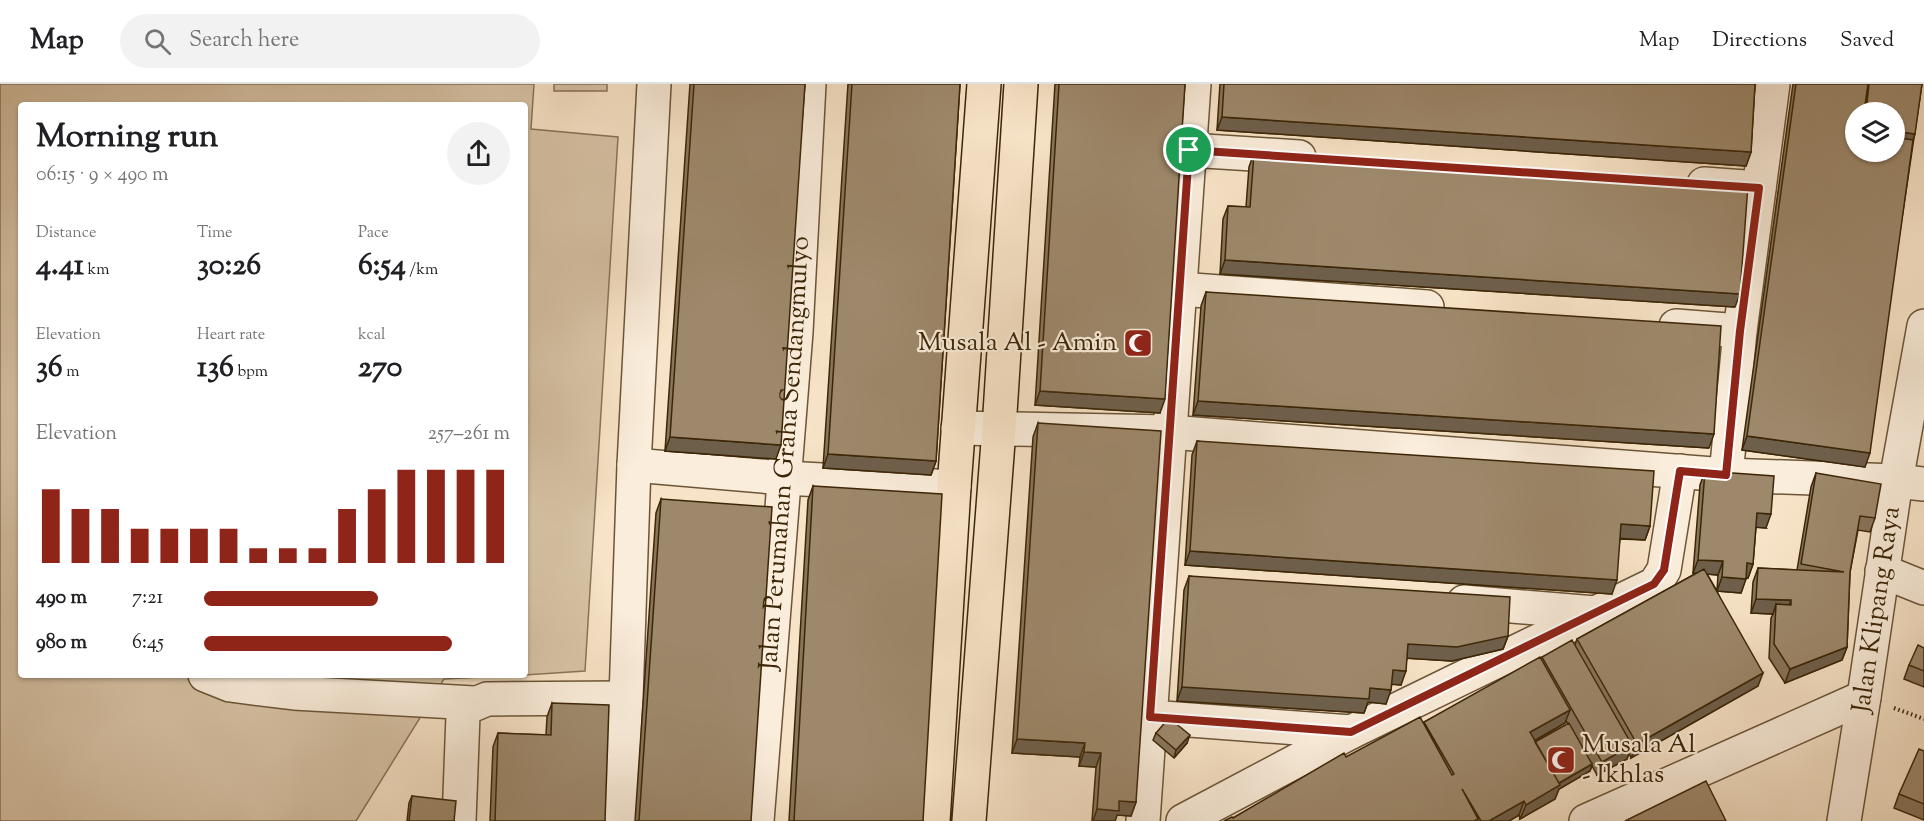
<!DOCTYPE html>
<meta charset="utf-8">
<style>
:root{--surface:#fff;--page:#f2f2f2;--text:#202124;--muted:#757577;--line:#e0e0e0;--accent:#8f2418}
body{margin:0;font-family:"Sorts Mill Goudy",serif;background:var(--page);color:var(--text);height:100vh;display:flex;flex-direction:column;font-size:22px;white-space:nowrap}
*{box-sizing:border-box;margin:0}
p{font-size:20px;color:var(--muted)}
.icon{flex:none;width:33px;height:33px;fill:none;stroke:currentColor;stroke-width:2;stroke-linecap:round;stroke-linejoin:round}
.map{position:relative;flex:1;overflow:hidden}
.side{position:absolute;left:18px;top:18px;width:510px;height:576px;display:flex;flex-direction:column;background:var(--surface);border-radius:6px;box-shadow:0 2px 4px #0004}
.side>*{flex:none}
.controls{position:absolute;left:1845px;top:18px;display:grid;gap:12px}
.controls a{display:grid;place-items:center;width:60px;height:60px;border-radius:50%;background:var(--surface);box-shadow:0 2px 4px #0004;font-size:30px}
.pin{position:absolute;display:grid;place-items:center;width:51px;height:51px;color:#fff;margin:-26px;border:3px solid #fff;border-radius:50%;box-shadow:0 2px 6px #0007}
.round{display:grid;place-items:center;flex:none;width:63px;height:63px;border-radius:32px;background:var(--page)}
.overview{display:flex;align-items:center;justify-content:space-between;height:102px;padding:0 18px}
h1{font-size:33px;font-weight:700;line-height:45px}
.figures{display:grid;grid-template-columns:repeat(3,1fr);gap:9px;height:102px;padding:6px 18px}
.figures div{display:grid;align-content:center}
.figures b{font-size:30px;font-weight:700}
.figures small{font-size:16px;font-weight:400}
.figures p{font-size:16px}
.chart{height:168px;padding:12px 18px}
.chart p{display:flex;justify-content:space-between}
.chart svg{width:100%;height:108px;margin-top:6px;stroke:var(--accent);stroke-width:6}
ul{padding:0 18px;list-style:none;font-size:20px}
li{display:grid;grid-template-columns:96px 72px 1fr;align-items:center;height:45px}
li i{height:15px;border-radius:8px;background:var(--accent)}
header{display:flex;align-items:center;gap:36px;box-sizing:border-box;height:84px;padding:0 30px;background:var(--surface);border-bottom:2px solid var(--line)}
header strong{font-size:28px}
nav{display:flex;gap:33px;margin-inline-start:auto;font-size:21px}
.search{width:420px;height:54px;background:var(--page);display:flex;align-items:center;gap:15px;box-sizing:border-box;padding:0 21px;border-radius:33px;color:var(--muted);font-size:22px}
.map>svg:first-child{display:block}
</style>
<header>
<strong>Map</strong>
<div class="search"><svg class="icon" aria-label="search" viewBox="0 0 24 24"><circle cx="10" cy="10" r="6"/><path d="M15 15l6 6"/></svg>Search here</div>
<nav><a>Map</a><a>Directions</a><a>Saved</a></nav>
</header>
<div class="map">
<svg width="1924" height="737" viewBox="0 0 1924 737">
<rect width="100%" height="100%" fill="#f7e3c7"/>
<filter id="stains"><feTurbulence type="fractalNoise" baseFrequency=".00333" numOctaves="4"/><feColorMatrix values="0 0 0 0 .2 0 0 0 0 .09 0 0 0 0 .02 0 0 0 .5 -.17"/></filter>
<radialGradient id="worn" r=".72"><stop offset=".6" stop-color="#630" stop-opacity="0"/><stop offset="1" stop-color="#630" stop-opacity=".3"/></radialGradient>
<path fill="#d7c3a6" stroke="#8a7456" stroke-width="1.5" d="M0,0H534L531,45L618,53L585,587L525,591V21H21V591H521L444,595L356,737H0Z
M554,0H607V7H554Z"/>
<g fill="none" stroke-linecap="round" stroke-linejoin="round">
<g stroke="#6b5537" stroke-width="36">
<g id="minor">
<path d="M1189,66L1299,73"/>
<path d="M1704,100L1759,104"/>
<path d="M1179,205L1427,223"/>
<path d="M1676,242L1740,247"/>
<path d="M958,344L1169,348L1726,391L1896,397L1924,400"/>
<path d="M634,381L784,394L954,403"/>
<path d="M1726,391L1740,247L1773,0"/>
<path d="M1882,487L1924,504"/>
<path d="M1464,518L1595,529"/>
<path d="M205,591L230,601L294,609L474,619"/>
<path d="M1150,633L1351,648"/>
<path d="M459,737L463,631L468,623L487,615L626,614"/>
<path d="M619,737L626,614L634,381L654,0"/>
<path id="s1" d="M757,737L796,248L809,0"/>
<path d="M1143,737L1194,0"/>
<path d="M1183,737L1351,648L1655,500L1664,486L1680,387"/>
<path d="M1586,737L1864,613"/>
<path id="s2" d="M1844,737L1864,613L1896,397L1924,242"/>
</g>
</g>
<g stroke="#3c2607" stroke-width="36">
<path id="major" d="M933,737L954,403L984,0
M969,737L999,345L1021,0"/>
</g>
<path stroke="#3c2607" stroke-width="4" stroke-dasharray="1.5 3" stroke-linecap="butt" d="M1894,624L1924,635"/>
<use href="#minor" stroke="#faeddb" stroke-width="33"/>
<use href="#major" stroke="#f7e3c7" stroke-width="33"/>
</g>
<path fill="#87755c" stroke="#3c2607" stroke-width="1.5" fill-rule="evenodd" d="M690,0H805L776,375L665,367Z
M848,0H960L936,377L931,391L823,384Z
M1055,0H1185L1160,329L1035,321Z
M1220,0H1755L1751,68L1746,82L1217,46Z
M1793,0H1922L1865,383L1742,366ZM1856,28H1894L1856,68Z
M1254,69L1735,223L1220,190L1223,135L1228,122L1246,123L1249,83Z
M1206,208L1709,364L1193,331L1201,222Z
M1038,339L1136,718L1131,732L1117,731L1115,737H1092L1096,683L1079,682L1080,673L1012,669L1033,353Z
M1197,357L1650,442L1645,456L1620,455L1612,510L1185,481L1192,371Z
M1705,387L1766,444L1756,443L1753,480L1748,494H1746L1741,509L1717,507L1758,602L1631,674L1629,669L1627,675L1597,691L1592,682L1590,687L1559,705L1555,715L1520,735L1519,731L1509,737H1224L1233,734L1346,673L1423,639L1424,638L1541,576L1542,573L1575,561L1577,555L1695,490L1693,489L1700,401ZM1707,490L1718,491L1717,507ZM1566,637L1568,640L1535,658V657L1565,639Z
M1816,389L1875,434L1870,448L1858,446L1850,488L1847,563L1842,576L1785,599L1769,574L1771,534L1773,530L1751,529L1753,498L1758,484L1797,486L1811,403Z
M813,402L923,737H789L808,416Z
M661,415L751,737H635L656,429Z
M1189,492L1508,552L1503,565L1452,577L1407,574L1401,601L1392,600L1386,620L1368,618L1364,629L1177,617L1184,506Z
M1924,564V603L1904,595L1909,581Z
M552,619L605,737H490L493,663L498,649L546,651L547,633Z
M1156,649L1187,659L1174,674L1153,656Z
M1924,667V736L1894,724L1899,710Z
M412,712L454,737H407L409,719Z"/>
<path fill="#6e5f4b" stroke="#3c2607" stroke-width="1.5" d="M1222,33L1751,68L1746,82L1217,46Z
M1894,47L1915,50L1908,70L1894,68Z
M1225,176L1740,210L1735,223L1220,190Z
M1040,307L1165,315L1160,329L1035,321Z
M1198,317L1714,350L1709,364L1193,331Z
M1747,352L1870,369L1865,383L1742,366Z
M670,353L781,361L776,375L665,367Z
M828,370L936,377L931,391L823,384Z
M1757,429L1771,430L1766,444L1752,443Z
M1621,440L1650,442L1645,456L1616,454Z
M1190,467L1617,496L1612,510L1185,481Z
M1698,476L1723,477L1718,491L1693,489Z
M1747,479L1753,480L1748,494L1742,493Z
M1722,493L1746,495L1741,509L1717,507Z
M1756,515L1791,516L1786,530L1776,520L1773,530L1751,529Z
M1508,552L1503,565L1452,577L1403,574L1408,560Z
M1847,563L1842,576L1785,599L1790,585Z
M1393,586L1406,587L1401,601L1388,600Z
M1763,589L1758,602L1631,674L1637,660Z
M1182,603L1370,604L1391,606L1386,620L1368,618L1364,629L1177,617Z
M1570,626L1565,639L1525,662L1530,648Z
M1190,651L1187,659L1174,674L1176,666Z
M1017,655L1085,659L1080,673L1012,669Z
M1632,661L1627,675L1597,691L1602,678Z
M1084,668L1101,669L1096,683L1079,682Z
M1592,680L1590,687L1559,705L1555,715L1520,735L1526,721L1558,700Z
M1119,717L1136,718L1131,732L1117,731L1115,737H1093L1097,725Z
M1524,717L1519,731L1509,737H1489Z"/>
<path fill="#9d886b" stroke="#3c2607" stroke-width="1.5" d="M694,0H805L781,361L670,353Z
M852,0H960L936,377L828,370Z
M1059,0H1185L1165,315L1040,307Z
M1224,0H1755L1751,68L1222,33Z
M1796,0H1868L1864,28H1856V68H1894V53L1913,56L1870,369L1747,352Z
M1869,0H1922L1915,50L1894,47V28H1866Z
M1254,69L1748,101L1740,210L1225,176L1228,122L1250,123Z
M1206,208L1721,242L1714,350L1198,317Z
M1038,339L1161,347L1136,718L1119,717V727L1097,725L1101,669L1084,668L1085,659L1017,655Z
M1197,357L1654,387L1650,442L1621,440L1617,496L1190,467Z
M1705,387L1774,392L1771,430L1757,429L1753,480L1747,479L1746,495L1722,493L1723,477L1698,476Z
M1816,389L1881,400L1875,434L1860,432L1850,488L1847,563L1790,585L1774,560L1776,520L1791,521V516L1756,515L1758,484L1844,488L1801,480Z
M813,402L942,410L923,737H794Z
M661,415L772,423L751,737H639Z
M1704,485L1763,589L1637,660L1577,555Z
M1189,492L1510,513L1508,552L1457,563L1408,560L1406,587L1393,586L1391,606L1370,604L1369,615L1182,603Z
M1572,556L1632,661L1602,678L1542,573Z
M1918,561L1924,564V587L1909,581Z
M1540,573L1570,626L1530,648L1560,701L1526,721L1524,717L1489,737H1481L1462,705L1478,735L1474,737H1224L1232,733L1233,734L1344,669L1346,673L1420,633L1452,691L1454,690L1424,638Z
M552,619L609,621L605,737H495L498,649L551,651Z
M1169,634L1190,651L1176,666L1156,649Z
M1569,639L1592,680L1559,699L1535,658Z
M1919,665L1924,667V720L1899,710Z
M1706,697L1726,737H1625Z
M412,712L456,717L454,737H409Z"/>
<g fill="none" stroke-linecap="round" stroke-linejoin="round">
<g stroke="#fff" stroke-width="12">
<path id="route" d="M1189,66L1759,104L1740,247L1726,391L1680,387L1664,486L1654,500L1351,648L1150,633Z"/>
</g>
<use href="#route" stroke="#8f2418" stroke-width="8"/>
</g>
<defs>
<g id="mosque-square" transform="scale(1.5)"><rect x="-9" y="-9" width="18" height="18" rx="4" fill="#8f2418" stroke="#faeddb"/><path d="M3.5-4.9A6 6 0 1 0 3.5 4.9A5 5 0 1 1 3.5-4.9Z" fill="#fff"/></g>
</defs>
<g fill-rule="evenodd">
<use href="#mosque-square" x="1138" y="259"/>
<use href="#mosque-square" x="1561" y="676"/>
</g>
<g text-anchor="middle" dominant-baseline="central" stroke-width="4.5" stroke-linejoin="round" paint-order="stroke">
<g font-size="26" fill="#3c2607" stroke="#faeddb" text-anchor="end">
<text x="1117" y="259">Musala Al - Amin</text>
<text x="1582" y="661" text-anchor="start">Musala Al<tspan x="1582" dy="30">- Ikhlas</tspan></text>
</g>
<g font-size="26" fill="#3c2607" stroke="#faeddb">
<text stroke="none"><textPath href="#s1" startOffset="369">Jalan Perumahan Graha Sendangmulyo</textPath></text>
<text stroke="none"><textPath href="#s2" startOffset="214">Jalan Klipang Raya</textPath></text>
</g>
</g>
<rect width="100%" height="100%" filter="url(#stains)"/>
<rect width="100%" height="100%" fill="url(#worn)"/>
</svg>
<div class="controls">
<a><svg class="icon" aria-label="layers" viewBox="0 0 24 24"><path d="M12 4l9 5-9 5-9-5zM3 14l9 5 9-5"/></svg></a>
</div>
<div class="pin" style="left:1189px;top:66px;background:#1e9e55"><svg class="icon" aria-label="arrive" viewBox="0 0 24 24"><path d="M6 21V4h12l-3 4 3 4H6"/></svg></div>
<section class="side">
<div class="overview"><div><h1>Morning run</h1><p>06:15 · 9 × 490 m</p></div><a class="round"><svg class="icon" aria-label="share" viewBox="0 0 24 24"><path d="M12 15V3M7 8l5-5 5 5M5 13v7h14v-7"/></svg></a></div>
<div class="figures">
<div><p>Distance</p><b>4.41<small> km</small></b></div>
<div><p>Time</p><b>30:26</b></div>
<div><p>Pace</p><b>6:54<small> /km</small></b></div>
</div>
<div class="figures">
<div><p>Elevation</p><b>36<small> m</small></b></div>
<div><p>Heart rate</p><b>136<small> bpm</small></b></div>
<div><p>kcal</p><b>270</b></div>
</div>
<div class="chart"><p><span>Elevation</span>257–261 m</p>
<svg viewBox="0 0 160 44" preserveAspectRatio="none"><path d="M5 44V14M15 44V22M25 44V22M35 44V30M45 44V30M55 44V30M65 44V30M75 44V38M85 44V38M95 44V38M105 44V22M115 44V14M125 44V6M135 44V6M145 44V6M155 44V6"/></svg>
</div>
<ul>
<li><b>490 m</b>7:21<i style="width:57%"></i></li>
<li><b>980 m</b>6:45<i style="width:81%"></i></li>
</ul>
</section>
</div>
